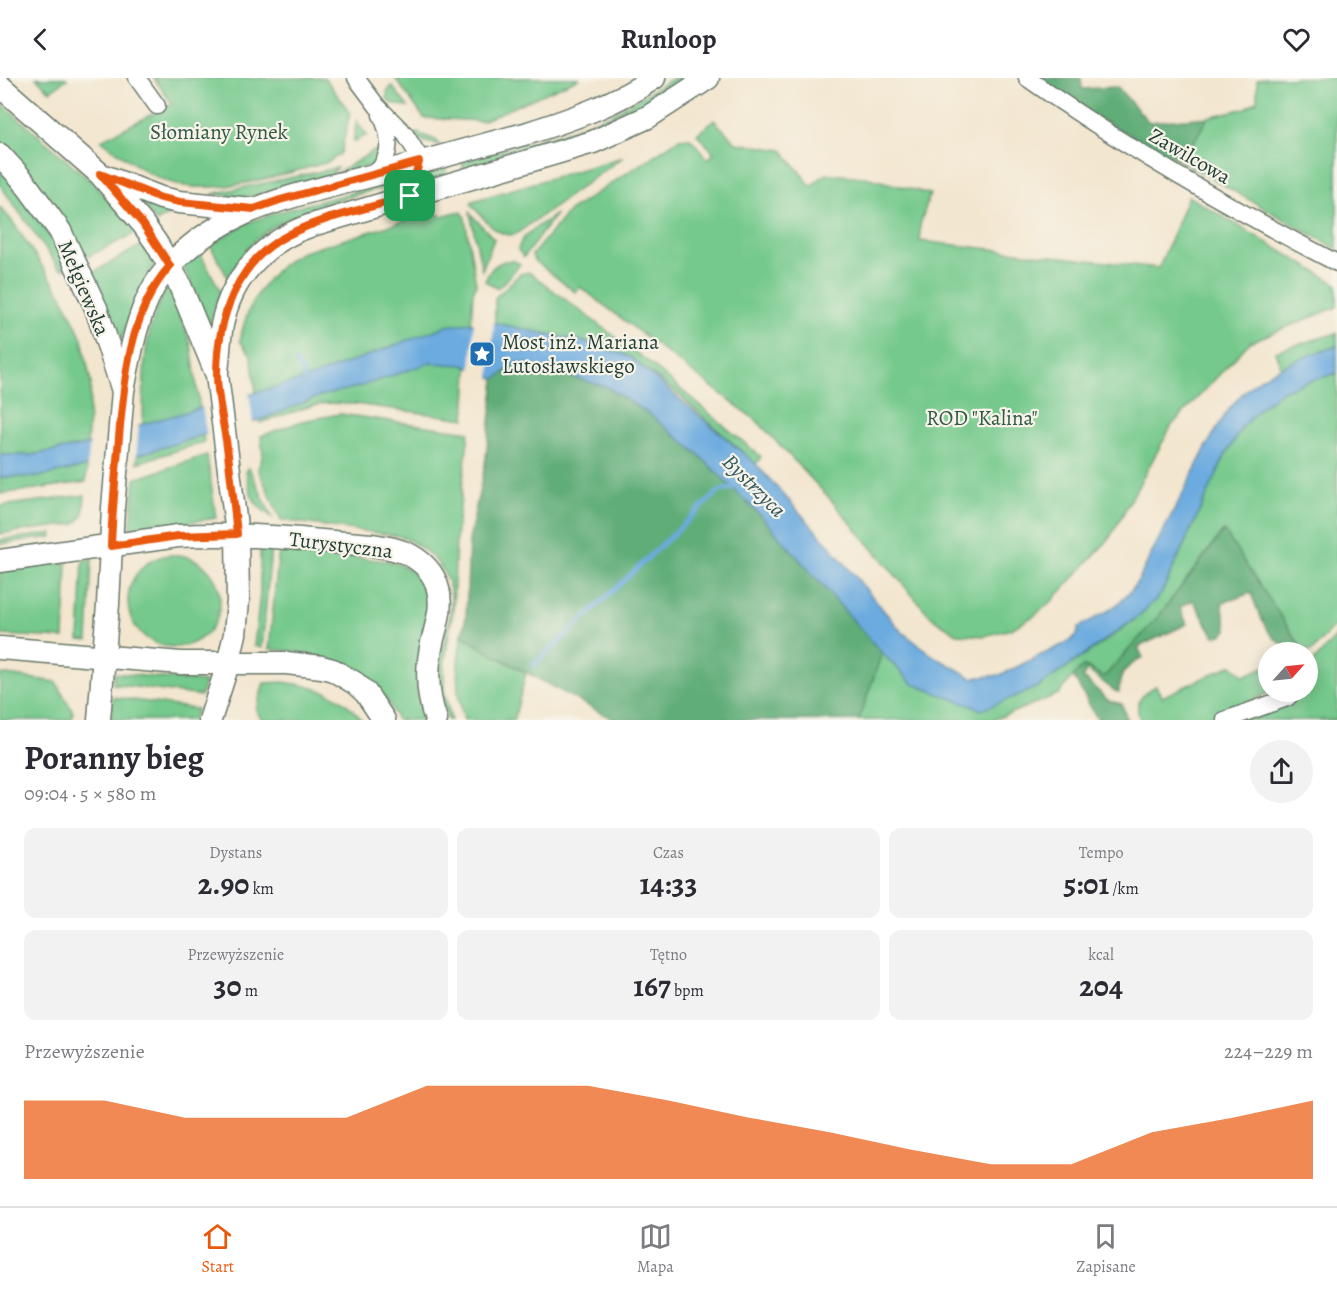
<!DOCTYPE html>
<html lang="pl">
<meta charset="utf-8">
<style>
:root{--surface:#fff;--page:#f2f2f3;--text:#2b2b33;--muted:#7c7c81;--line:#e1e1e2;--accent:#ea580c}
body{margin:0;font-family:Alegreya,serif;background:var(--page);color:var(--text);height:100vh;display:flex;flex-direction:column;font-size:22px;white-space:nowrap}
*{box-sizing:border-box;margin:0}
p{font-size:20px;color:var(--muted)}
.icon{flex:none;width:33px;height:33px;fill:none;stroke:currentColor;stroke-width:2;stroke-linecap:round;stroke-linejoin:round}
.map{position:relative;height:642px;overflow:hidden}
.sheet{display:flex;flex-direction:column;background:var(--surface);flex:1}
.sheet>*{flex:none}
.needle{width:39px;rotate:63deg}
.controls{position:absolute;left:1258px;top:564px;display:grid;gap:12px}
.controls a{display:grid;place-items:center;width:60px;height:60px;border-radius:50%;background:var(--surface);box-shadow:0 3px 15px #0003;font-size:30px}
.pin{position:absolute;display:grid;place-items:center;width:51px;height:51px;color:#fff;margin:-26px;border-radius:12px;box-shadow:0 3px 9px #0006}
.round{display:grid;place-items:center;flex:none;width:63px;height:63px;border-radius:32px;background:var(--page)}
.headline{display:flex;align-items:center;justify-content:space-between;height:102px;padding:0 24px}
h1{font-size:33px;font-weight:600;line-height:45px}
.figures{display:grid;grid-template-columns:repeat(3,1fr);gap:9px;height:102px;padding:6px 24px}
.figures div{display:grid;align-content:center;border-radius:12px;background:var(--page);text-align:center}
.figures b{font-size:30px;font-weight:600}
.figures small{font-size:16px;font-weight:400}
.figures p{font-size:16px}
.chart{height:168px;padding:12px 24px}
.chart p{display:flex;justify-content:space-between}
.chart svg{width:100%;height:108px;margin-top:6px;fill:var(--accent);opacity:.7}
header{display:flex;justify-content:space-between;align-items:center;height:78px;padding:0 24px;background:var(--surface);font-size:27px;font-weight:600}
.tabs{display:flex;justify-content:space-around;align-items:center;height:84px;border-top:2px solid var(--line);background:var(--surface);font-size:16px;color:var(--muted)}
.tabs a{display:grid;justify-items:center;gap:3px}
.tabs .on{color:var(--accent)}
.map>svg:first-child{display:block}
</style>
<header><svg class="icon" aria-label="back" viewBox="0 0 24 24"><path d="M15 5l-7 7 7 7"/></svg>Runloop<svg class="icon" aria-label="heart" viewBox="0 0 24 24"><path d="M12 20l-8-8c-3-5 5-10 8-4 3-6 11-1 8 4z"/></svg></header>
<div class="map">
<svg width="1337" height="642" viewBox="0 0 1337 642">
<rect width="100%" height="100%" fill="#f7f3e8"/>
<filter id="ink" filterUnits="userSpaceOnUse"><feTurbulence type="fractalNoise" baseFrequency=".0167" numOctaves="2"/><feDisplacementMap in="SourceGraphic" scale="12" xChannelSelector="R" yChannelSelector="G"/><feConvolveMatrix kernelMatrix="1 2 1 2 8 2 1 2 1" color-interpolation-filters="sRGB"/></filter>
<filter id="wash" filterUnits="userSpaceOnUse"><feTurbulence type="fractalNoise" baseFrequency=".008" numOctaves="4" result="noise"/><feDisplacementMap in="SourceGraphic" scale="24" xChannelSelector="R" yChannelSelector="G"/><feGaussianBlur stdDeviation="1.35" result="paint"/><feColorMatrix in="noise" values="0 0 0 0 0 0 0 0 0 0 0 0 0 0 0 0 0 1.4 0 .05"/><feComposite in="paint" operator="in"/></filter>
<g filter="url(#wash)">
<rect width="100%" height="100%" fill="#f3e6cf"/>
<path fill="#75c98c" stroke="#4a8360" stroke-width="1.5" d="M36,0H66L67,1L50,13Z
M154,0H325L350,35L341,75L329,84C286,95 219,118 176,106C148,99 124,78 101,62L172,26Z
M395,0H580L482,43L424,40Z
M674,0H690L619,44L464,94L462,84L571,52L610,37Z
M1266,0H1337V171L1182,84L1208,39L1246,30L1257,23V2Z
M392,8L408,29L391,25L387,21V14Z
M0,24L92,104L136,153L132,157L83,181L21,85L0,65Z
M357,41L358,46L367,57L353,64Z
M714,42L736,65L782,72L811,108L826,96L865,99L930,116L920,147V163L1159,190L1188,118L1337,206V229L1250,264L1172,347L1109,461L1052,523L1034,538L1011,551L984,558L957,556L931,539L831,422L758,344L580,209L575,214L534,182L532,177L569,133L679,61L690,60L708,81L714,75L697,56Z
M417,55L436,62L439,67L425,64L412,57Z
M383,69L373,87L336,96L372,74Z
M623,79L516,156C497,161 483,139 471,126L472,123Z
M445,88L447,97L419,105L425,94Z
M0,90L29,125L69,189L63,192L59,190L0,107Z
M337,90L329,100L243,120L212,116Z
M399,102L401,103L396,106C348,120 288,130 251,166C242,175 235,189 228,200L210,167L247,145L278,134Z
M139,120L178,132L156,144Z
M0,129L12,143L61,216L82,260L91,305L87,367L31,377H0Z
M434,134L441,138L457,134H462L465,140L476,207L473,215L465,341L355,326L326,325L308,329L260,345L251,277L240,263C247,224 266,195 300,175Z
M470,135L494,161L482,192Z
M556,136L524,179L518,172C520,156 543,146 556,136Z
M143,166L154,187L134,226L119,269L92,195Z
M200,175L221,214L212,236L210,255L197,217L183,189Z
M505,183H514L520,186L505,204L497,210L485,203C490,192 493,187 505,183Z
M529,194L647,283L761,379L756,386L678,316L630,279L595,266L495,245V220L520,196Z
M168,207L191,266L200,332L143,346C144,294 141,255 168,207Z
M1337,255V268L1308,278L1281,290L1275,273Z
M1337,295V545L1312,573L1303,572L1223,453L1158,539L1104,600L1085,588L1073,598L1059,616L993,642H859L882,575L913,606L1038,609L1113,558L1139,538L1161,516L1226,376L1243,348L1260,330L1282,313L1309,303Z
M340,336L469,354L456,460L453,532L444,587V612L451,642H448C441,626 437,604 439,587C441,570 447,553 450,536C457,498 432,471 399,458L281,442L258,391L263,377L261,358L302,343Z
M203,357L204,364L137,385L138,377Z
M207,377L216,440L130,453L135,401Z
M87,387L86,404L0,416V399H38Z
M249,390L272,439C251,425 250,416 246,392Z
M85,417L83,438L75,446L0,456V428Z
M52,455V459L0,466V462Z
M260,469L271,470L262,570L254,568L260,516Z
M279,471L387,483C454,498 417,555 417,601C417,614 420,629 424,642H397C393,634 389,624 383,617C353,581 313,575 269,571Z
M128 523a46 46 0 1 1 92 0a46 46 0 1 1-92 0Z
M92,481L88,563L79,562L83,482Z
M67,484L64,560L0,557V494Z
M462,557L485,572L526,595L514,642H464C455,610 456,589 462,557Z
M1337,557V642H1230V640L1301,618L1303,614H1308V590Z
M1232,587L1244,598L1269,587L1270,614L1210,642H1140C1134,624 1141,616 1156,608L1162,619Z
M114,595L205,604L201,618L113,606Z
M0,596L56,604L73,634L72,642H0Z
M283,604C315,608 342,615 362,642H264L260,639L256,632L264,605Z
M113,619L197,631L193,642H111Z"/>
<path fill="#60ad78" stroke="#407556" stroke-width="1.5" d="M1037,0H1081L1082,11L1117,9L1149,44L1208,39L1182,84L1082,32Z
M518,284L607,309L648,335L698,376L763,440L882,575L859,642H614L485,572L462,557L466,539L469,462L485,387L495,301Z
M1224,453L1303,572L1302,574C1268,566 1262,544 1251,515L1222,525L1227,552L1222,557L1214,558L1193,522L1180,529L1187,546L1138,569L1143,580C1126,588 1119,595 1119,614L1115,613L1087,592L1083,599L1109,623L1122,626L1127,642H1098L1073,598L1085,588L1104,599L1158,539Z"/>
<path fill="#6cabdf" stroke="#46748a" stroke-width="1.5" d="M471,245H495L595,266L630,279L756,386L828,466L901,553L932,577L972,600L1000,597L1064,566L1077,557L1079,549C1095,540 1117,530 1128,516C1139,504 1146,487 1153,472C1168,444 1183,416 1197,387C1210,362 1223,335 1244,314C1268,290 1305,279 1337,268V295L1309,303L1282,313L1260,330L1243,348L1226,376L1161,516L1139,538L1038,609L982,632L913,606L882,575L763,440L698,376L648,335L607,309L518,284L495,301L463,287L429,285L362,308L320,318L263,341L203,357L138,377L38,399H0V377H31L87,367L143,346L305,301L446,248Z"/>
<path fill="#f3e6cf" d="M474,242H494L490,302L471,294Z
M249,314L253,347L207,359L202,328Z
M139,345L136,381L87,390L90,363Z"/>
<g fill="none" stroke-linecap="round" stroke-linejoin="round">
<path stroke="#6cabdf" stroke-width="4.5" d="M296,284L302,292L306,306
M533,588L718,414L737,408"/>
</g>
</g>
<g filter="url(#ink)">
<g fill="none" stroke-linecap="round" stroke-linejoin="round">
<g stroke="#69786a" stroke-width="19">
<path id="street" d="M137,0L157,28
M356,0L377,28L405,56L417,75L419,85L410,118
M1027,0C1126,70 1230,130 1337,185
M375,96C392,78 392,59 381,37
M1225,642L1287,620L1293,614"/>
</g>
<g stroke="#69786a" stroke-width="25">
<path id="secondary" d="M0,8L100,96L143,146L157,166L179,205L217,297L237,456L238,523L235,556L228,586L210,642
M0,77L22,101L60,153L96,230L123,313L113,430L108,526L99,642
M104,98L161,120L179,124L252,131
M217,294C219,278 219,262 222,247C231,199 266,162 312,147L593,64L648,39L708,0
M123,313C130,277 138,228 161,198C213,131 298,117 374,97C426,83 477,69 528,55C572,41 616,26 654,0
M0,483L178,458C230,455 281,459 333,464C357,466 384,466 406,475C421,482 434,494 438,511C443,530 436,547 432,565C426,591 427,617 436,642
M0,570L181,585H286L322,589L333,592L355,605L366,615L384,642"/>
</g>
<use href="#street" stroke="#fff" stroke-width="16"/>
<use href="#secondary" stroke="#fff" stroke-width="22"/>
</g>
</g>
<g fill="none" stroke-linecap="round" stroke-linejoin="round" filter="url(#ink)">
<g stroke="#fff" stroke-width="12">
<path id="route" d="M419,84L410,118C373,129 321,139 288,157C236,183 217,242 217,297C217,320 224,346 227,369C231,398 234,427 237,456L178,458L111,468C112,436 115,404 118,371C123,312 128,234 170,188L143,146L100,96L161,120L180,124L254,131L280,122Z"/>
</g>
<use href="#route" stroke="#ea580c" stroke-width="8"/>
</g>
<defs>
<g id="sight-square" transform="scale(1.35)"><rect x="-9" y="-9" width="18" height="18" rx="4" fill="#1f6fb2" stroke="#f7f3e8"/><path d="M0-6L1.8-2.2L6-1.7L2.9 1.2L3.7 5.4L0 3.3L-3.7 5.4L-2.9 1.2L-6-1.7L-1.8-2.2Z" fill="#fff"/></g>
</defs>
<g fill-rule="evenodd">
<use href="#sight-square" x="482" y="276"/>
</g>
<g text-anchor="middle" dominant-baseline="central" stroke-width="4.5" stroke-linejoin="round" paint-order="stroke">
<g font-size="21" fill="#305946" stroke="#f7f3e8">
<text x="219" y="54">Słomiany Rynek</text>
<text x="982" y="340">ROD "Kalina"</text>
</g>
<g font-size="21" fill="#1f3d34" stroke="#f7f3e8">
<text transform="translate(1190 78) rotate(30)">Zawilcowa</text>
<text transform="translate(84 210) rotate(67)">Mełgiewska</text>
<text transform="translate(341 467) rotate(7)">Turystyczna</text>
</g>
<g font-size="21" fill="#1f3d34" stroke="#f7f3e8" text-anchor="start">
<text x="502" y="264">Most inż. Mariana<tspan x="502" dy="24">Lutosławskiego</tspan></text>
</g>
<g font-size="22" font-style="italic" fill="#32585f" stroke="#f7f3e8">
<text transform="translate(754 408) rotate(45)">Bystrzyca</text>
</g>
</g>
</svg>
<div class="controls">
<a><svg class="needle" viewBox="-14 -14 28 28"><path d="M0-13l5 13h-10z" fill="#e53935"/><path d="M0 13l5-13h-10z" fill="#7c7c81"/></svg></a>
</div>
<div class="pin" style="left:410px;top:118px;background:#1e9e55"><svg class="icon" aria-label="arrive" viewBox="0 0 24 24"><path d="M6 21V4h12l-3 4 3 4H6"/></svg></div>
</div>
<section class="sheet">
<div class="headline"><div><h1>Poranny bieg</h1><p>09:04 · 5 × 580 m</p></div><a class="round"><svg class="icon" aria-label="share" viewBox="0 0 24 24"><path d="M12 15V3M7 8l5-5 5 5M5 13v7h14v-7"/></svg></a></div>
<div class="figures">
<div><p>Dystans</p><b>2.90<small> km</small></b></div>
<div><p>Czas</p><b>14:33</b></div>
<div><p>Tempo</p><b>5:01<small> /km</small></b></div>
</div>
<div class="figures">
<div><p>Przewyższenie</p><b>30<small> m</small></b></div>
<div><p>Tętno</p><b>167<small> bpm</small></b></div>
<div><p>kcal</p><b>204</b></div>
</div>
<div class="chart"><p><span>Przewyższenie</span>224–229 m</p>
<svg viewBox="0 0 160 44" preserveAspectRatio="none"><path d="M0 44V12L10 12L20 19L30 19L40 19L50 6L60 6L70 6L80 12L90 19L100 25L110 32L120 38L130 38L140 25L150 19L160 12V44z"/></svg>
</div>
</section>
<nav class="tabs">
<a class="on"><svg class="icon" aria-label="home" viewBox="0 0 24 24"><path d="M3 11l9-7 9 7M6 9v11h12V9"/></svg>Start</a>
<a><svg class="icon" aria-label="map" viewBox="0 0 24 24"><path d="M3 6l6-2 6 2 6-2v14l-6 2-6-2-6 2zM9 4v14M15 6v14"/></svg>Mapa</a>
<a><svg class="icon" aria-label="saved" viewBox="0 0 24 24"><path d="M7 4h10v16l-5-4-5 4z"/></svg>Zapisane</a>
</nav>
